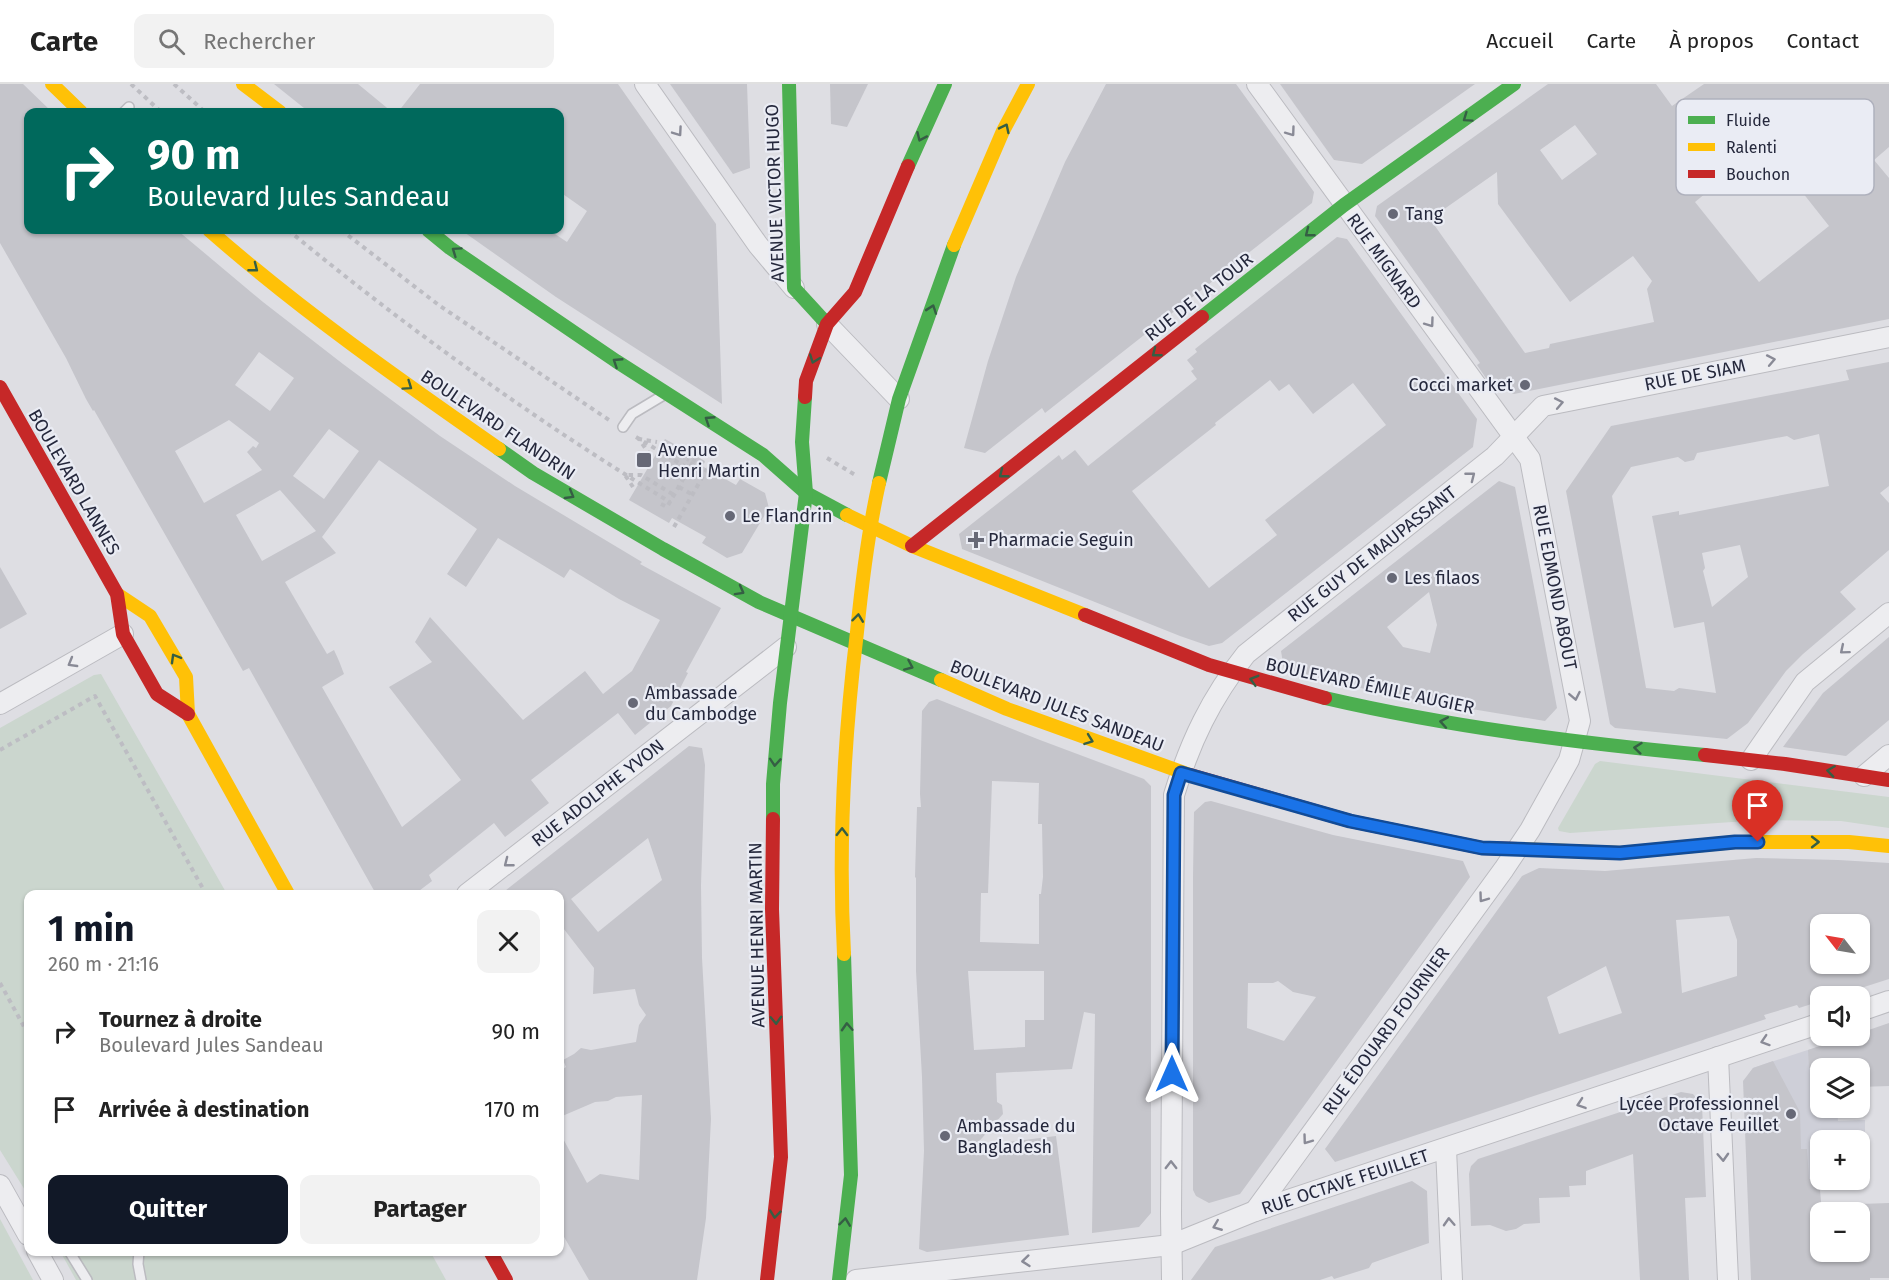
<!DOCTYPE html>
<html lang="fr">
<head>
<meta charset="utf-8">
<style>
  :root { --surface:#fff; --page:#f2f2f2; --text:#222; --muted:#767676; --line:#e0e0e0; --accent:#111827 }
  body { margin:0; font-family:"Fira Sans",sans-serif; background:var(--page); color:var(--text); height:100vh; display:flex; flex-direction:column; font-size:22px; white-space:nowrap }
  * { box-sizing:border-box; margin:0 }
  p { font-size:20px; color:var(--muted) }
  .icon { flex:none; width:33px; height:33px; fill:none; stroke:currentColor; stroke-width:2; stroke-linecap:round; stroke-linejoin:round }
  .map { position:relative; flex:1; overflow:hidden }
  .drawer { position:absolute; left:24px; top:806px; width:540px; height:366px; display:flex; flex-direction:column; background:var(--surface); border-radius:12px; box-shadow:0 2px 4px #0004 }
  .drawer>* { flex:none }
  .guide { position:absolute; left:24px; top:24px; width:540px; height:126px; border-radius:12px; box-shadow:0 2px 4px #0004; background:#00695c; color:#fff; overflow:hidden }
  .needle { width:39px; rotate:301deg }
  .controls { position:absolute; left:1810px; top:830px; display:grid; gap:12px }
  .controls a { display:grid; place-items:center; width:60px; height:60px; border-radius:12px; background:var(--surface); box-shadow:0 2px 4px #0004; font-size:30px }
  .pin { position:absolute; display:grid; place-items:center; width:51px; height:51px; color:#fff; margin:-62px -26px; border-radius:50% 50% 50% 0; rotate:-45deg; box-shadow:0 0 6px #0007 }
  .pin .icon { rotate:45deg }
  .me { position:absolute; width:66px; margin:-33px; rotate:0deg; stroke-linejoin:round; filter:drop-shadow(0 0 4px #0008) }
  .turn { display:flex; align-items:center; gap:21px; height:126px; padding:0 24px; font-size:27px }
  .turn .icon { width:78px; height:78px; stroke-width:2.5 }
  .turn b { display:block; font-size:42px; line-height:51px }
  .round { display:grid; place-items:center; flex:none; width:63px; height:63px; border-radius:12px; background:var(--page) }
  .summary { display:flex; align-items:center; justify-content:space-between; height:102px; padding:0 24px }
  h1 { font-size:36px; font-weight:700; line-height:45px; color:var(--accent) }
  .primary-button { display:flex; gap:12px; margin-top:auto; padding:12px 24px }
  .primary-button a { flex:1; height:69px; border-radius:12px; background:var(--accent); color:#fff; font-size:24px; font-weight:700; line-height:69px; text-align:center }
  .primary-button a+a { background:var(--page); color:var(--text) }
  ul { padding:0; list-style:none }
  li { display:flex; align-items:center; gap:18px; height:78px; padding:0 24px }
  li div { flex:1 }
  li b { display:block; font-size:22px }
  li em { font-style:normal }
  header { display:flex; align-items:center; gap:36px; box-sizing:border-box; height:84px; padding:0 30px; background:var(--surface); border-bottom:2px solid var(--line) }
  header strong { font-size:28px }
  nav { display:flex; gap:33px; margin-inline-start:auto; font-size:21px }
  .search { width:420px; height:54px; background:var(--page); display:flex; align-items:center; gap:15px; box-sizing:border-box; padding:0 21px; border-radius:12px; color:var(--muted); font-size:22px }
  .map>svg:first-child { display:block }
  .built { fill:#cecfd8 }
  .green { fill:#cbd6ce }
  .building { fill:#c5c5cb; fill-rule:evenodd }
  .lines { fill:none; stroke-linecap:round; stroke-linejoin:round }
  .lane-casing { stroke:#bbbbc0; stroke-width:12 }
  .street-casing { stroke:#bbbbc0; stroke-width:22 }
  .path { stroke:#bdbdc3; stroke-width:4; stroke-dasharray:4.5 4.5; stroke-linecap:butt }
  .lane { stroke:#ededf0; stroke-width:9 }
  .street { stroke:#ededf0; stroke-width:20 }
  .fast { stroke:#4caf50; stroke-width:14 }
  .slow { stroke:#ffc107; stroke-width:14 }
  .jam { stroke:#c62828; stroke-width:14 }
  .oneway { stroke:#355e44 }
  .oneway2 { stroke:#898a96 }
  .route-casing { stroke:#114b97; stroke-width:15 }
  .route { stroke:#1a73e8; stroke-width:10 }
  .poi-dot { fill:#666876; stroke:#eaecf4; stroke-width:2 }
  .labels { text-anchor:middle; stroke-width:4.5; stroke-linejoin:round; paint-order:stroke }
  .street-label { font-size:18px; fill:#25283c; stroke:#eaecf4 }
  .poi-label { font-size:18px; fill:#25283c; stroke:#eaecf4; text-anchor:start }
  .key { fill:#eaecf4; stroke:#afb1bd; stroke-width:1.5 }
  .key-label { font-size:16px; fill:#25283c }
</style>
</head>
<body>
<header>
<strong>Carte</strong>
<div class="search"><svg class="icon" aria-label="search" viewBox="0 0 24 24"><circle cx="10" cy="10" r="6"/><path d="M15 15l6 6"/></svg>Rechercher</div>
<nav><a>Accueil</a><a>Carte</a><a>À propos</a><a>Contact</a></nav>
</header>
<div class="map">
<svg width="1889" height="1196" viewBox="0 0 1889 1196">
  <rect width="100%" height="100%" fill="#dedee3"/>
  <path class="built" d="M1826 960 1835 984H1821V1023H1837L1838 1037 1865 1036V1094H1860V1056H1821V1095H1825L1747 1097 1748 991 1753 984Z"/>
  <g class="green">
    <path d="M101 590 227 810H28V1111L0 1066V644L94 591Z"/>
    <path d="M1600 677 1889 713V744L1841 737 1762 736 1570 749 1559 747 1558 744 1595 680Z"/>
    <path d="M0 1135 33 1196H0Z"/>
    <path d="M60 1167H430L446 1196H76Z"/>
  </g>
  <g class="building">
    <path d="M0 0H23L52 28H28V146H177L263 218 343 280 440 352 515 402 642 478 640 480 721 524 686 588 688 589 671 622 635 651 618 629 531 696 549 719 505 753 494 739 429 791 432 797 415 810H376L249 584 243 587 94 326 93 327 86 315 66 274 0 159ZM259 268 294 294 270 327 235 301ZM229 336 259 359 256 364 253 362 247 368 262 386 204 419 175 367ZM329 345 359 367 324 415 293 392ZM379 376 477 445 447 490 466 503 498 454 564 494 570 485 619 515 660 536 632 587 603 610 585 587 523 636 430 533 415 558 432 578 389 603 461 696 402 743 322 603 344 590 339 577 334 566 327 570 285 498 336 469 322 453ZM280 406 316 447 262 477 236 431Z"/>
    <path d="M274 0H358L392 28H309Z"/>
    <path d="M420 0H618L716 140 722 320 556 213 461 146H549L567 158 587 127 560 108V28H398Z"/>
    <path d="M670 0H747L750 84 733 90Z"/>
    <path d="M830 0H868L847 43 831 40Z"/>
    <path d="M1106 0H1236L1314 108 1312 119 1045 329 1042 324 985 369 964 364 988 277 1016 193 1065 78Z"/>
    <path d="M1280 0H1475L1362 80 1334 76Z"/>
    <path d="M1548 0H1656L1672 22 1704 0H1889V63L1874 76 1889 94V235L1514 310 1490 300 1477 281 1480 279 1375 132 1377 122ZM1575 41 1597 70 1562 96 1540 66ZM1765 61 1829 142 1759 198 1695 118ZM1497 88 1498 120 1570 218 1633 172 1652 197 1647 205 1654 238 1550 260 1549 264 1525 269 1430 135Z"/>
    <path d="M1337 153 1347 155 1477 335 1473 363 1222 559 1209 562 1180 552 962 465 959 450 1059 371 1062 376 1075 366 1088 382 1197 295 1191 287 1194 285 1187 276 1197 268 1195 265ZM1270 296 1279 307 1289 300 1313 330 1353 299 1386 341 1265 436 1277 451 1209 504 1132 407 1216 341 1215 339Z"/>
    <path d="M1889 278V402L1880 409 1889 419V466L1840 508 1856 525 1803 570 1786 587 1748 639 1727 655 1615 644 1610 640 1566 407 1611 342 1849 296 1846 286ZM1819 350 1829 402 1679 431V427L1652 432 1674 544 1704 538 1716 609 1679 604 1674 607 1646 604 1612 412 1631 383 1678 373 1685 378 1694 376 1697 369 1787 352 1794 356ZM1740 461 1748 493 1712 523 1703 487 1705 484 1702 469Z"/>
    <path d="M665 355 705 377 702 382 736 401 740 395 765 409 769 424 742 469 727 474 702 459 706 453 672 434 669 439 629 416Z"/>
    <path d="M1499 397 1515 403 1557 624 1545 637 1393 612 1284 585 1281 567ZM1429 508 1437 541 1430 569 1403 563 1387 543Z"/>
    <path d="M0 483 27 530 0 545Z"/>
    <path d="M1889 553V636L1846 672 1783 663 1823 609Z"/>
    <path d="M937 615 1040 656 1144 695 1151 702V1129L1139 1143 1092 1149 1095 930 1084 928 1072 985 996 989 997 1018 1002 1021 1003 1030 975 1062 1056 1052 1069 1151 927 1168 919 1165 924 1067 922 993 916 887V794L915 793 917 723H921L920 710 922 627 929 618ZM992 697 1039 699 1038 740H1042L1043 793 1041 810H1039V860L980 858 981 809H988ZM968 887H1044V936H1025V963L974 966Z"/>
    <path d="M689 662 702 664 705 681 701 801 702 874 711 1035 706 1134 697 1196H589L560 1146V1049L587 1099 600 1090 639 1096 642 1011 616 1013 608 1017 595 1018 560 1033V987L566 983 563 976 574 970 581 964 591 966 636 958 639 941 646 931 639 921 635 905 593 910 594 884 560 840V810H501ZM648 754 662 796 598 848 571 815Z"/>
    <path d="M1211 717 1333 751 1463 777 1470 793 1240 1110 1209 1119 1196 1112 1193 1106V793L1194 728 1205 718ZM1278 897 1293 908 1316 913 1284 957 1247 944 1248 899H1273Z"/>
    <path d="M1756 774 1838 776 1889 779V895L1836 912H1821V917L1799 924 1797 921 1764 931 1766 935 1335 1078 1325 1065 1522 792 1539 784 1605 787ZM1729 832 1737 856V892L1682 909 1676 836ZM1821 840H1860V879H1821ZM1606 882 1622 929 1559 950 1547 913Z"/>
    <path d="M1889 939V1002L1860 1003V984H1809L1808 966 1853 951H1860V949Z"/>
    <path d="M1773 977 1800 1028 1801 1065H1807L1809 1095H1819L1822 1128 1821 1167H1860V1120L1889 1119V1194H1870V1196H1751L1743 997 1753 984Z"/>
    <path d="M1681 1008 1693 1010 1702 1021 1706 1113 1685 1114 1689 1196H1640L1633 1070 1586 1087V1101L1569 1102 1570 1113 1539 1114 1540 1139 1524 1140 1516 1145 1506 1147 1490 1141 1471 1142 1469 1090 1471 1082 1478 1075Z"/>
    <path d="M1412 1097 1427 1107 1429 1159 1372 1179 1369 1184 1334 1195 1332 1192 1320 1196H1191L1215 1163Z"/>
  </g>
  <g class="lines">
    <defs>
      <g id="lane">
        <path d="M124 28 129 23"/>
        <path d="M623 343 632 330 662 312"/>
        <path d="M69 1167 87 1196"/>
        <path d="M139 1167 138 1180 141 1196"/>
      </g>
      <g id="street">
        <path d="M645 0 758 161 794 204"/>
        <path d="M827 240 899 315"/>
        <path d="M0 620 123 550"/>
        <path d="M1751 676 1805 598 1889 529"/>
        <path d="M1864 692 1889 671"/>
        <path d="M467 810 786 563"/>
        <path d="M1860 927 1889 917"/>
        <path d="M1718 973 1728 1196"/>
        <path d="M1446 1065 1452 1196"/>
        <path d="M0 1101 28 1151"/>
        <path d="M1255 1127 1504 785 1530 746 1569 676 1580 637 1530 375 1257 0"/>
        <path d="M37 1167 53 1196"/>
        <path d="M856 1196 1171 1161 1255 1127 1821 939"/>
        <path d="M1172 1196 1171 1130 1174 711C1190 658 1211 614 1246 570L1495 372 1543 322 1889 253"/>
      </g>
    </defs>
    <use href="#lane" class="lane-casing"/>
    <use href="#street" class="street-casing"/>
    <g class="path">
      <path d="M131 0 161 28"/>
      <path d="M174 0 205 28"/>
      <path d="M288 146C408 245 536 337 670 418"/>
      <path d="M341 146 440 222 609 336"/>
      <path d="M636 353 689 385"/>
      <path d="M650 371 639 355 657 358"/>
      <path d="M827 374 857 392"/>
      <path d="M693 378 695 375 709 383"/>
      <path d="M673 384 685 392"/>
      <path d="M633 403 625 391H641L674 411"/>
      <path d="M679 403 693 411"/>
      <path d="M661 420 667 423 693 378 687 375"/>
      <path d="M674 443 707 385"/>
      <path d="M0 666 95 612 206 810"/>
      <path d="M0 899 28 950"/>
    </g>
    <use href="#lane" class="lane"/>
    <use href="#street" class="street"/>
    <g class="fast">
      <path d="M789 0 794 204 827 240"/>
      <path d="M908 82 945 0"/>
      <path d="M428 146 450 164 616 277 763 371 806 409 847 431"/>
      <path d="M1202 233 1344 121 1514 0"/>
      <path d="M499 365 533 389 663 465 759 518 941 596"/>
      <path d="M879 399 899 315 954 161"/>
      <path d="M1325 614C1450 643 1578 659 1705 671"/>
      <path d="M773 735V700L780 619 806 409 802 358 805 313"/>
      <path d="M839 1196 851 1091 844 870"/>
    </g>
    <g class="slow">
      <path d="M52 0 81 28"/>
      <path d="M243 0 280 28"/>
      <path d="M209 146C300 226 400 296 499 365"/>
      <path d="M954 161 1003 47 1028 0"/>
      <path d="M847 431 912 462 1085 531"/>
      <path d="M117 510 150 532 186 593 188 630 288 810"/>
      <path d="M941 596 1007 625 1190 691"/>
      <path d="M1518 765 1621 769 1735 758H1849L1889 762"/>
      <path d="M844 870C838 762 844 655 857 548 862 498 868 448 879 399"/>
    </g>
    <g class="jam">
      <path d="M0 303 117 510 123 550 157 610 188 630"/>
      <path d="M805 313 806 297 827 240 855 208 908 82"/>
      <path d="M912 462 1202 233"/>
      <path d="M1085 531 1209 581 1325 614"/>
      <path d="M1705 671 1785 680 1889 696"/>
      <path d="M1190 691 1350 737 1482 764 1518 765"/>
      <path d="M490 1167 506 1196"/>
      <path d="M767 1196 781 1073 772 825 773 735"/>
    </g>
  </g>
  <defs><path id="oneway-chevron" d="M-2-3.5L2.5 0L-2 3.5" fill="none" stroke-width="1.6" stroke-linecap="round" stroke-linejoin="round" transform="scale(1.5)"/></defs>
  <g class="oneway">
    <use href="#oneway-chevron" transform="translate(1467 34) rotate(145)"/>
    <use href="#oneway-chevron" transform="translate(1005 44) rotate(-64)"/>
    <use href="#oneway-chevron" transform="translate(921 53) rotate(114)"/>
    <use href="#oneway-chevron" transform="translate(1309 149) rotate(142)"/>
    <use href="#oneway-chevron" transform="translate(456 167) rotate(-145)"/>
    <use href="#oneway-chevron" transform="translate(254 184) rotate(38)"/>
    <use href="#oneway-chevron" transform="translate(932 225) rotate(-71)"/>
    <use href="#oneway-chevron" transform="translate(1156 269) rotate(142)"/>
    <use href="#oneway-chevron" transform="translate(814 275) rotate(110)"/>
    <use href="#oneway-chevron" transform="translate(617 278) rotate(-147)"/>
    <use href="#oneway-chevron" transform="translate(408 302) rotate(35)"/>
    <use href="#oneway-chevron" transform="translate(709 336) rotate(-147)"/>
    <use href="#oneway-chevron" transform="translate(1003 390) rotate(142)"/>
    <use href="#oneway-chevron" transform="translate(570 411) rotate(30)"/>
    <use href="#oneway-chevron" transform="translate(740 507) rotate(29)"/>
    <use href="#oneway-chevron" transform="translate(858 534) rotate(-83)"/>
    <use href="#oneway-chevron" transform="translate(175 574) rotate(-120)"/>
    <use href="#oneway-chevron" transform="translate(909 582) rotate(24)"/>
    <use href="#oneway-chevron" transform="translate(1254 596) rotate(-164)"/>
    <use href="#oneway-chevron" transform="translate(1444 638) rotate(-170)"/>
    <use href="#oneway-chevron" transform="translate(1089 656) rotate(20)"/>
    <use href="#oneway-chevron" transform="translate(1638 664) rotate(-174)"/>
    <use href="#oneway-chevron" transform="translate(775 678) rotate(94)"/>
    <use href="#oneway-chevron" transform="translate(1831 687) rotate(-172)"/>
    <use href="#oneway-chevron" transform="translate(842 748) rotate(-89)"/>
    <use href="#oneway-chevron" transform="translate(1815 758)"/>
    <use href="#oneway-chevron" transform="translate(776 936) rotate(88)"/>
    <use href="#oneway-chevron" transform="translate(847 943) rotate(-93)"/>
    <use href="#oneway-chevron" transform="translate(775 1130) rotate(96)"/>
    <use href="#oneway-chevron" transform="translate(845 1138) rotate(-83)"/>
  </g>
  <g class="oneway2">
    <use href="#oneway-chevron" transform="translate(678 48) rotate(55)"/>
    <use href="#oneway-chevron" transform="translate(1291 48) rotate(54)"/>
    <use href="#oneway-chevron" transform="translate(1430 239) rotate(54)"/>
    <use href="#oneway-chevron" transform="translate(1771 276) rotate(-11)"/>
    <use href="#oneway-chevron" transform="translate(1559 319) rotate(-11)"/>
    <use href="#oneway-chevron" transform="translate(1471 392) rotate(-38)"/>
    <use href="#oneway-chevron" transform="translate(1844 566) rotate(140)"/>
    <use href="#oneway-chevron" transform="translate(72 579) rotate(150)"/>
    <use href="#oneway-chevron" transform="translate(1575 612) rotate(79)"/>
    <use href="#oneway-chevron" transform="translate(508 779) rotate(142)"/>
    <use href="#oneway-chevron" transform="translate(1483 814) rotate(126)"/>
    <use href="#oneway-chevron" transform="translate(1765 957) rotate(162)"/>
    <use href="#oneway-chevron" transform="translate(1581 1020) rotate(161)"/>
    <use href="#oneway-chevron" transform="translate(1307 1056) rotate(126)"/>
    <use href="#oneway-chevron" transform="translate(1723 1073) rotate(87)"/>
    <use href="#oneway-chevron" transform="translate(1171 1081) rotate(-90)"/>
    <use href="#oneway-chevron" transform="translate(1449 1138) rotate(-93)"/>
    <use href="#oneway-chevron" transform="translate(1217 1142) rotate(158)"/>
    <use href="#oneway-chevron" transform="translate(1026 1177) rotate(174)"/>
  </g>
  <g class="lines">
    <defs>
      <path id="route" d="M1172 990 1174 711 1181 689 1350 737 1482 764 1620 769 1735 758H1758"/>
    </defs>
    <use href="#route" class="route-casing"/>
    <use href="#route" class="route"/>
  </g>
  <g class="poi-dot">
    <circle cx="1393" cy="130" r="6"/>
    <circle cx="1525" cy="301" r="6"/>
    <rect x="636" y="368" width="16" height="16" rx="3"/>
    <circle cx="730" cy="432" r="6"/>
    <path d="M973 447h6v6h6v6h-6v6h-6v-6h-6v-6h6z"/>
    <circle cx="1392" cy="494" r="6"/>
    <circle cx="633" cy="619" r="6"/>
    <circle cx="1791" cy="1030" r="6"/>
    <circle cx="945" cy="1052" r="6"/>
  </g>
  <g class="labels">
    <g class="street-label">
      <text transform="translate(775 109) rotate(-92)" y="6">AVENUE VICTOR HUGO</text>
      <text transform="translate(1384 177) rotate(54)" y="6">RUE MIGNARD</text>
      <text transform="translate(1199 213) rotate(-38)" y="6">RUE DE LA TOUR</text>
      <text transform="translate(1695 291) rotate(-11)" y="6">RUE DE SIAM</text>
      <text transform="translate(498 341) rotate(34)" y="6">BOULEVARD FLANDRIN</text>
      <text transform="translate(74 398) rotate(60)" y="6">BOULEVARD LANNES</text>
      <text transform="translate(1372 470) rotate(-38)" y="6">RUE GUY DE MAUPASSANT</text>
      <text transform="translate(1555 503) rotate(79)" y="6">RUE EDMOND ABOUT</text>
      <text transform="translate(1370 602) rotate(12)" y="6">BOULEVARD ÉMILE AUGIER</text>
      <text transform="translate(1057 622) rotate(21)" y="6">BOULEVARD JULES SANDEAU</text>
      <text transform="translate(598 709) rotate(-38)" y="6">RUE ADOLPHE YVON</text>
      <text transform="translate(757 851) rotate(-91)" y="6">AVENUE HENRI MARTIN</text>
      <text transform="translate(1386 947) rotate(-54)" y="6">RUE ÉDOUARD FOURNIER</text>
      <text transform="translate(1345 1098) rotate(-18)" y="6">RUE OCTAVE FEUILLET</text>
    </g>
    <g class="poi-label">
      <text x="1405" y="136">Tang</text>
      <text x="1513" y="307" text-anchor="end">Cocci market</text>
      <text x="658" y="372">Avenue<tspan x="658" dy="21">Henri Martin</tspan></text>
      <text x="742" y="438">Le Flandrin</text>
      <text x="988" y="462">Pharmacie Seguin</text>
      <text x="1404" y="500">Les filaos</text>
      <text x="645" y="615">Ambassade<tspan x="645" dy="21">du Cambodge</tspan></text>
      <text x="1779" y="1026" text-anchor="end">Lycée Professionnel<tspan x="1779" dy="21">Octave Feuillet</tspan></text>
      <text x="957" y="1048">Ambassade du<tspan x="957" dy="21">Bangladesh</tspan></text>
    </g>
  </g>
  <rect x="1676" y="15" width="198" height="96" rx="9" class="key"/>
  <rect x="1688" y="32" width="27" height="8" fill="#4caf50"/>
  <rect x="1688" y="59" width="27" height="8" fill="#ffc107"/>
  <rect x="1688" y="86" width="27" height="8" fill="#c62828"/>
  <g class="key-label">
    <text x="1726" y="42">Fluide</text>
    <text x="1726" y="69">Ralenti</text>
    <text x="1726" y="96">Bouchon</text>
  </g>
</svg>
<div class="controls">
<a><svg class="needle" viewBox="-14 -14 28 28"><path d="M0-13l5 13h-10z" fill="#e53935"/><path d="M0 13l5-13h-10z" fill="#767676"/></svg></a>
<a><svg class="icon" aria-label="sound" viewBox="0 0 24 24"><path d="M4 9h4l5-4v14l-5-4H4zM17 9q2 3 0 6"/></svg></a>
<a><svg class="icon" aria-label="layers" viewBox="0 0 24 24"><path d="M12 4l9 5-9 5-9-5zM3 14l9 5 9-5"/></svg></a>
<a>+</a>
<a>−</a>
</div>
<div class="pin" style="left:1758px;top:758px;background:#d93025"><svg class="icon" aria-label="arrive" viewBox="0 0 24 24"><path d="M6 21V4h12l-3 4 3 4H6"/></svg></div>
<svg class="me" style="left:1172px;top:990px" viewBox="-20 -20 40 40"><path d="M0-17L14 15 0 8-14 15z" fill="#1a73e8" stroke="#fff" stroke-width="4"/></svg>
<div class="guide">
<div class="turn"><svg class="icon" aria-label="right" viewBox="0 0 24 24"><path d="M7 20v-9h11M14 6l5 5-5 5"/></svg><div><b>90 m</b>Boulevard Jules Sandeau</div></div>
</div>
<section class="drawer">
<div class="summary"><div><h1>1 min</h1><p>260 m · 21:16</p></div><a class="round"><svg class="icon" aria-label="close" viewBox="0 0 24 24"><path d="M6 6l12 12M18 6L6 18"/></svg></a></div>
<ul>
<li><svg class="icon" aria-label="right" viewBox="0 0 24 24"><path d="M7 20v-9h11M14 6l5 5-5 5"/></svg><div><b>Tournez à droite</b><p>Boulevard Jules Sandeau</p></div><em>90 m</em></li>
<li><svg class="icon" aria-label="arrive" viewBox="0 0 24 24"><path d="M6 21V4h12l-3 4 3 4H6"/></svg><div><b>Arrivée à destination</b></div><em>170 m</em></li>
</ul>
<div class="primary-button"><a>Quitter</a><a>Partager</a></div>
</section>
</div>
</body>
</html>
